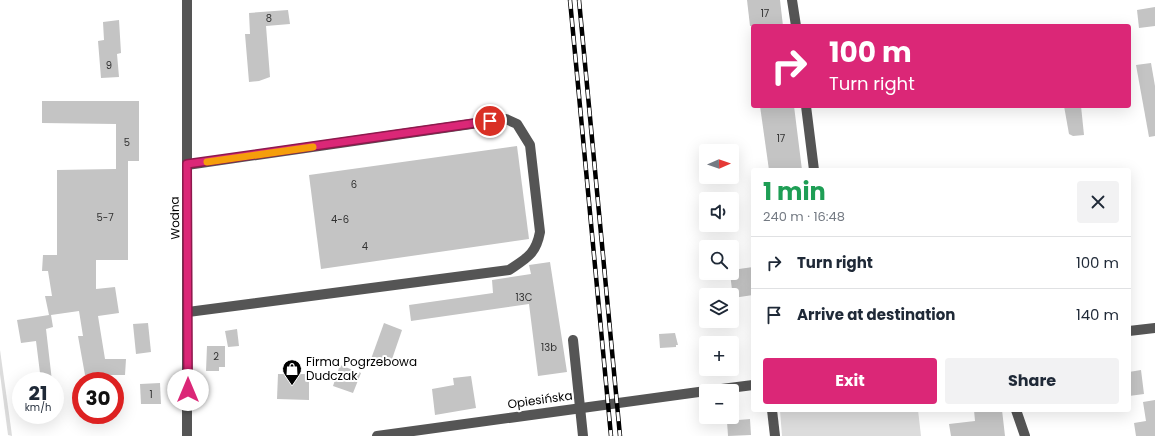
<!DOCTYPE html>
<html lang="en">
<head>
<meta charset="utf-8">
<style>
  :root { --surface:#fff; --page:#f2f2f3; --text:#1f2937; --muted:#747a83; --line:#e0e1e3; --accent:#db2777 }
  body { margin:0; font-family:Poppins,sans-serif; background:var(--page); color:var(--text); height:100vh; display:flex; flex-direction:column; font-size:15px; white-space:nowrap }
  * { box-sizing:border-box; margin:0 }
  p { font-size:13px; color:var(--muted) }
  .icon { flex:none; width:22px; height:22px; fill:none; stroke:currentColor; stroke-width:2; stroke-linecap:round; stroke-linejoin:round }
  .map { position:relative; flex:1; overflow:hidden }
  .sheet { position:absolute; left:751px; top:168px; width:380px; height:244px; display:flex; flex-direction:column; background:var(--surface); border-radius:4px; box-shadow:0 4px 16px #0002 }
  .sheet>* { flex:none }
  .top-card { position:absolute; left:751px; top:24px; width:380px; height:84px; border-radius:4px; box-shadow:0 4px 16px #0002; background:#db2777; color:#fff; overflow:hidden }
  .needle { width:26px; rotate:88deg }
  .controls { position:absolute; left:699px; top:144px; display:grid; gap:8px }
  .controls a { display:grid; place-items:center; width:40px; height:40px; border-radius:4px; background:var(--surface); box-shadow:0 4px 16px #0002; font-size:20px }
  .speed { position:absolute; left:12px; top:372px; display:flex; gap:8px; font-size:20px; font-weight:700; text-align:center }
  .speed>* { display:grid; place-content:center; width:52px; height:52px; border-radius:50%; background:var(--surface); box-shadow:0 4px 16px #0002; line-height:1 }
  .speed small { font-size:10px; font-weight:400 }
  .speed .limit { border:6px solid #d22; background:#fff; color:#111 }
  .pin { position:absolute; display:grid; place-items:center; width:34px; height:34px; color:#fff; margin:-17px; border:2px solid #fff; border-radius:50%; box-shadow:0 1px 4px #0007 }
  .me { position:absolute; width:44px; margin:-22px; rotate:0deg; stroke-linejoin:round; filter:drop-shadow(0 0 3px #0008) }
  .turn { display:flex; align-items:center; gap:14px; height:84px; padding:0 12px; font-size:18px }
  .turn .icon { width:52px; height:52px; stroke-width:2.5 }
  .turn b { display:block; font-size:28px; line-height:34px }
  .round { display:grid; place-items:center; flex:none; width:42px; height:42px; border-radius:4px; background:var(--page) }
  .head { display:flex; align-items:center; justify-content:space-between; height:68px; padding:0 12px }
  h1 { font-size:24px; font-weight:700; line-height:30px; color:#1e9e55 }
  .primary-button { display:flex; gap:8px; margin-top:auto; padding:8px 12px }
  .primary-button a { flex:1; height:46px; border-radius:4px; background:var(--accent); color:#fff; font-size:16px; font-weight:700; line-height:46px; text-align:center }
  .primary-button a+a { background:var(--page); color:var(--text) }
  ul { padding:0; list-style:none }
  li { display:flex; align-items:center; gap:12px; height:52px; padding:0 12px; border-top:1px solid var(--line) }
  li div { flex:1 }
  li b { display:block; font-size:15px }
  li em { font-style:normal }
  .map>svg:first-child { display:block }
  .green { fill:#dcdcdc }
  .building { fill:#c4c4c4 }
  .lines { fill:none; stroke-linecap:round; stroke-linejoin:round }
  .minor { stroke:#555; stroke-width:10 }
  .rail-casing { stroke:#000; stroke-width:4.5 }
  .rail { stroke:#fff; stroke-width:3; stroke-dasharray:9; stroke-linecap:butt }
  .route-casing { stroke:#8e194d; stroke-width:10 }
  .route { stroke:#db2777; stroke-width:7 }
  .slow { stroke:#f59e0b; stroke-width:7 }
  .labels { text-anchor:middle; stroke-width:4; stroke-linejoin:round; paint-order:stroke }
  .number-label { font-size:10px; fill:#313131 }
  .street-label { font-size:12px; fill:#000; stroke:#fff }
  .poi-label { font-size:12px; fill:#000; stroke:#fff; text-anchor:start }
</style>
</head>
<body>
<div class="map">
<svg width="1155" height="436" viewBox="0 0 1155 436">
  <rect width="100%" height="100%" fill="#fff"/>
  <g class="green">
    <path d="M0 350 11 428 12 436 8 435 0 374Z"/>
    <path d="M780 410H918L921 436H782Z"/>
  </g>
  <g class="building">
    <path d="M747 0H780L783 26H750Z"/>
    <path d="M1155 7V26L1139 28 1137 10Z"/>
    <path d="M288 10 290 24 266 26 270 77 259 81 249 82 245 34H250L249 13Z"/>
    <path d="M119 20 121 53 117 54 119 77 101 78 98 41 104 40 103 22Z"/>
    <path d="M1151 63 1155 86V136L1149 137 1136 65Z"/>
    <path d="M42 101H139V161H128V260H96V289L115 287 119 313 98 316 105 359H126L125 375H85L78 336H83L79 311 51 315 53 327 46 329 52 381H41L36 341 21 343 17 320 49 315 45 296H52L48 271H42L43 255H57V170L116 169V124L42 123Z"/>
    <path d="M760 106H794L802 170H769Z"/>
    <path d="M1064 106H1081L1084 135 1073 136 1069 134Z"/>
    <path d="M517 146 529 239 321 269 309 175Z"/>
    <path d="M550 262 567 372 538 376 529 304 411 321 409 305 493 293 492 280 531 274 529 265Z"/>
    <path d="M753 267V295L733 298 730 273H732V270Z"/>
    <path d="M148 323 151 352 136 354 133 324Z"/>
    <path d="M384 323 402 330 390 365 371 359Z"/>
    <path d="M237 329 239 346 228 347 225 331Z"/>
    <path d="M675 333 678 345H676V347L660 348 659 334Z"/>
    <path d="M207 346H225V367H219V371H206Z"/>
    <path d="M340 365 361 373 353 393 333 386Z"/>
    <path d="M1141 370 1144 394 1129 396V372Z"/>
    <path d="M278 374H309V400L277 399Z"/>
    <path d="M471 376 476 408 435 415 432 389 454 385 453 378Z"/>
    <path d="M160 383 161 404H141L140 384Z"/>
    <path d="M1155 400V436H1136L1134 423 1146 421 1143 402Z"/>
    <path d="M974 410H1002L1005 436H951L949 424 975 421Z"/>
    <path d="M750 419 751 435 728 436 727 421Z"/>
  </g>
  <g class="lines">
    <g class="minor">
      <path d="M187 0V436"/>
      <path d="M792 0 796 26"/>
      <path d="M806 106 814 170"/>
      <path d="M187 165 506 119 517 124 530 145 540 232C536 254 527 258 509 270L188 312"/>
      <path d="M1129 331 1155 328"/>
      <path d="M573 340 583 436"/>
      <path d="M706 391 753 385"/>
      <path d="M772 410 775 436"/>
      <path d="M1016 410 1025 436"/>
      <path d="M377 436 706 391"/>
    </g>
    <defs>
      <g id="rail">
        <path d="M570 0 611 436"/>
        <path d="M579 0 620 436"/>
      </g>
    </defs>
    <use href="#rail" class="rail-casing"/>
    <use href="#rail" class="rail"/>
  </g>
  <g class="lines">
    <defs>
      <path id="route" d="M188 390 187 164 490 121"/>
    </defs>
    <use href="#route" class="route-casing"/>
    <use href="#route" class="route"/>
    <path class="slow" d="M207 162 313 147"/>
  </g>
  <defs>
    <symbol id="shop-pin" viewBox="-11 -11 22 30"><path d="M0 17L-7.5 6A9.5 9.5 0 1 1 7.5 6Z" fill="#000" stroke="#fff"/><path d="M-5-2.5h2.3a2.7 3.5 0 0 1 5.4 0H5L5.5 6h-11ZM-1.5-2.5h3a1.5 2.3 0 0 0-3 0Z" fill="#fff"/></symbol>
  </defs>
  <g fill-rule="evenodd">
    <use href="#shop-pin" x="281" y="358" width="22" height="30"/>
  </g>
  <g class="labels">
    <g class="number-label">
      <text x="765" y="17">17</text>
      <text x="269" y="22">8</text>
      <text x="109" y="69">9</text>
      <text x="781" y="142">17</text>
      <text x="127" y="146">5</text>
      <text x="354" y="188">6</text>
      <text x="105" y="221">5-7</text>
      <text x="340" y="223">4-6</text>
      <text x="365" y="250">4</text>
      <text x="524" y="301">13C</text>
      <text x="549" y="351">13b</text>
      <text x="216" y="360">2</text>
      <text x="151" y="398">1</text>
    </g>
    <g class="street-label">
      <text transform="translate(175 218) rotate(-91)" y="4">Wodna</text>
      <text transform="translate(540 400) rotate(-8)" y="4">Opiesińska</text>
    </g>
    <g class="poi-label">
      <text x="306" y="366">Firma Pogrzebowa<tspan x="306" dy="14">Dudczak</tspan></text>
    </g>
  </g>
</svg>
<div class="controls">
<a><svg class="needle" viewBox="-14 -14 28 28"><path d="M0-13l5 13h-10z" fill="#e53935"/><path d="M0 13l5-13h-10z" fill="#747a83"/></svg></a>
<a><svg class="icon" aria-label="sound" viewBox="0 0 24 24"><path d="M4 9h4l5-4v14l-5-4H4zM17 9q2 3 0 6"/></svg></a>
<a><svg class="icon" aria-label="search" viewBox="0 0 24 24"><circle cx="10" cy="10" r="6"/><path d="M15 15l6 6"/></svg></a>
<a><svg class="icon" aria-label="layers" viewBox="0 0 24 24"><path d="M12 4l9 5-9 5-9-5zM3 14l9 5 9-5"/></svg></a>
<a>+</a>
<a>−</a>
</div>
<div class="speed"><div>21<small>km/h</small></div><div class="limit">30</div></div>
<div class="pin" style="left:490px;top:121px;background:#d93025"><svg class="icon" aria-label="arrive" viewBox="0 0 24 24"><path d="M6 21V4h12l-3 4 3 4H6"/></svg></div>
<svg class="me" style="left:188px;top:390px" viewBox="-20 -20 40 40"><circle r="19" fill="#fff"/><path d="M0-13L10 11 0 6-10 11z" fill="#db2777"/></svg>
<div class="top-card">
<div class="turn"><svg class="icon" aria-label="right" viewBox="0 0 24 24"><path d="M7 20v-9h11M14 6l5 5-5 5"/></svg><div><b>100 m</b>Turn right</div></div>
</div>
<section class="sheet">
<div class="head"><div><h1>1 min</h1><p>240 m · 16:48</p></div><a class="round"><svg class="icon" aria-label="close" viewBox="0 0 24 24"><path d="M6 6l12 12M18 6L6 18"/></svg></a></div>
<ul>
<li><svg class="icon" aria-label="right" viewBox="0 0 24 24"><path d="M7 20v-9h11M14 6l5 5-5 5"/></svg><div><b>Turn right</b></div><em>100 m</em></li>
<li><svg class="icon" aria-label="arrive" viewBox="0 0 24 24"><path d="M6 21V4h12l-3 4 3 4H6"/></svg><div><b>Arrive at destination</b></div><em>140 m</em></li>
</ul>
<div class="primary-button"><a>Exit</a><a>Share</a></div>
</section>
</div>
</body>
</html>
